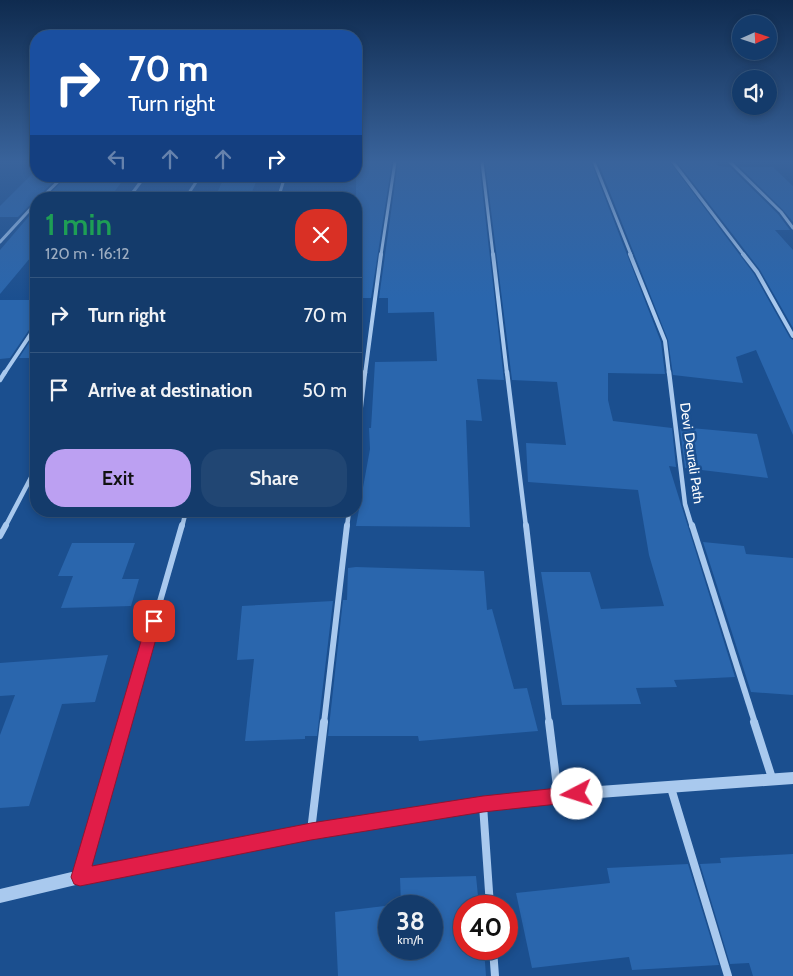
<!DOCTYPE html>
<html lang="en">
<head>
<meta charset="utf-8">
<style>
  :root { --surface:#143b6b; --page:#214673; --text:#f1f3f6; --muted:#9dadc1; --line:#33557e; --accent:#bca0f2 }
  body { margin:0; font-family:Cabin,sans-serif; background:var(--page); color:var(--text); height:100vh; display:flex; flex-direction:column; font-size:19px; white-space:nowrap }
  * { box-sizing:border-box; margin:0 }
  p { font-size:16px; color:var(--muted) }
  .icon { flex:none; width:28px; height:28px; fill:none; stroke:currentColor; stroke-width:2; stroke-linecap:round; stroke-linejoin:round }
  .map { position:relative; flex:1; overflow:hidden }
  .side { position:absolute; left:30px; top:192px; width:332px; height:325px; display:flex; flex-direction:column; background:var(--surface); border-radius:20px; box-shadow:0 2px 8px #0003,0 0 0 1px var(--line) }
  .side>* { flex:none }
  .guide { position:absolute; left:30px; top:30px; width:332px; height:152px; border-radius:20px; box-shadow:0 2px 8px #0003,0 0 0 1px var(--line); background:#1a4fa0; color:#fff; overflow:hidden }
  .needle { width:32px; rotate:87deg }
  .buttons { position:absolute; left:732px; top:15px; display:grid; gap:10px }
  .buttons a { display:grid; place-items:center; width:45px; height:45px; border-radius:50%; background:var(--surface); box-shadow:0 2px 8px #0003,0 0 0 1px var(--line); font-size:25px }
  .speed { position:absolute; left:378px; top:895px; display:flex; gap:10px; font-size:25px; font-weight:700; text-align:center }
  .speed>* { display:grid; place-content:center; width:65px; height:65px; border-radius:50%; background:var(--surface); box-shadow:0 2px 8px #0003,0 0 0 1px var(--line); line-height:1 }
  .speed small { font-size:12px; font-weight:400 }
  .speed .limit { border:8px solid #d22; background:#fff; color:#111 }
  .pin { position:absolute; display:grid; place-items:center; width:42px; height:42px; color:#fff; margin:-21px; border-radius:10px; box-shadow:0 2px 8px #0006 }
  .me { position:absolute; width:55px; margin:-28px; rotate:265deg; stroke-linejoin:round; filter:drop-shadow(0 0 4px #0008) }
  .turn { display:flex; align-items:center; gap:18px; height:105px; padding:0 15px; font-size:22px }
  .turn .icon { width:65px; height:65px; stroke-width:2.5 }
  .turn b { display:block; font-size:35px; line-height:42px }
  .lanes { display:flex; align-items:center; height:48px; padding:0 15px; background:#0003; justify-content:center; gap:25px; direction:ltr }
  .lanes .off { opacity:.35 }
  .round { display:grid; place-items:center; flex:none; width:52px; height:52px; border-radius:20px; background:var(--page) }
  .headline { display:flex; align-items:center; justify-content:space-between; height:85px; padding:0 15px }
  h1 { font-size:30px; font-weight:600; line-height:38px; color:#1e9e55 }
  .cta { display:flex; gap:10px; margin-top:auto; padding:10px 15px }
  .cta a { flex:1; height:58px; border-radius:20px; background:var(--accent); color:#111; font-size:20px; font-weight:600; line-height:58px; text-align:center }
  .cta a+a { background:var(--page); color:var(--text) }
  ul { padding:0; list-style:none }
  li { display:flex; align-items:center; gap:15px; height:75px; padding:0 15px; border-top:1px solid var(--line) }
  li div { flex:1 }
  li b { display:block; font-size:19px }
  li em { font-style:normal }
  .map>svg:first-child { display:block }
  .building { fill:#2a66ad; fill-rule:evenodd }
  .lines { fill:none; stroke-linecap:round; stroke-linejoin:round }
  .minor-far4 { stroke:#a9c9ee; stroke-width:3 }
  .minor-far3 { stroke:#a9c9ee; stroke-width:4 }
  .minor-far2 { stroke:#a9c9ee; stroke-width:4.5 }
  .minor-far1 { stroke:#a9c9ee; stroke-width:6 }
  .minor { stroke:#a9c9ee; stroke-width:8 }
  .tertiary { fill:#a9c9ee; fill-rule:evenodd }
  .route { fill:#e11d48; stroke:#92132f }
  .labels { text-anchor:middle; stroke-width:5; stroke-linejoin:round; paint-order:stroke }
  .street-label { font-size:14px; fill:#fff; stroke:#1b4f8f }
</style>
</head>
<body>
<div class="map">
<svg width="793" height="976" viewBox="0 0 793 976">
  <rect width="100%" height="100%" fill="#1b4f8f"/>
  <g class="building">
    <path d="M356 162H392L371 298H356Z"/>
    <path d="M398 162H479L504 380 477 379 482 421 466 420 470 527 356 526 370 449 369 428H371L375 362 437 361 434 312 388 313V298H379Z"/>
    <path d="M485 162H591L661 342 665 374 608 373V400L613 421 672 428 676 467 669 466 735 677 674 680 677 687 636 688 641 704 562 705 541 572H590L601 609 664 606 649 555 638 490 528 482 526 443 566 445 557 382 512 380Z"/>
    <path d="M598 162H670L754 274 790 338 793 340V435L756 350 736 357 743 383 673 375 668 340Z"/>
    <path d="M677 162H714L718 166 730 167 778 214 790 230H775L793 250V328L760 270Z"/>
    <path d="M740 167H773L793 186V222L783 210Z"/>
    <path d="M36 170V176H59L18 217H0V206Z"/>
    <path d="M67 176H126L109 199H45Z"/>
    <path d="M225 176 258 177 249 199H214Z"/>
    <path d="M36 208V251L0 294V250Z"/>
    <path d="M0 300H36V322L33 324 10 358 0 359Z"/>
    <path d="M36 332V358H19Z"/>
    <path d="M691 428 757 434 768 478 685 468 680 429 691 430Z"/>
    <path d="M703 542 744 546 746 554 793 558V695L751 692Z"/>
    <path d="M72 543H135L122 579H139L131 606 61 608 73 576H58Z"/>
    <path d="M356 567 484 571 487 610 492 609 514 689 527 688 538 731 419 741 418 736H328L343 600H347L348 568Z"/>
    <path d="M333 601 317 736H305V739L245 741 254 659 237 660 242 606Z"/>
    <path d="M108 655 95 702 62 704 29 806 0 808V735L15 695 0 696V663Z"/>
    <path d="M793 854V976H753L749 963 730 964 700 864 721 863 720 858Z"/>
    <path d="M688 864 719 965 632 970 629 957 532 968 516 893 610 883 607 868Z"/>
    <path d="M476 876 479 906H464V949H484L486 976H338L335 912 401 904 400 878ZM389 906H431V949H389Z"/>
  </g>
  <g class="lines">
    <g class="minor-far4">
      <path d="M482 162 493 255"/>
      <path d="M594 162 631 255"/>
      <path d="M673 162 744 255"/>
      <path d="M730 162 781 212 793 228"/>
      <path d="M40 199 64 176"/>
      <path d="M128 199 145 176"/>
      <path d="M185 199 200 176"/>
      <path d="M278 199 285 176"/>
      <path d="M0 242 36 203"/>
      <path d="M381 255 395 162"/>
    </g>
    <g class="minor-far3">
      <path d="M493 254 507 374"/>
      <path d="M630 254 665 341 669 374"/>
      <path d="M743 254 757 272 793 336"/>
      <path d="M4 374 36 326"/>
      <path d="M365 374 381 254"/>
    </g>
    <g class="minor-far2">
      <path d="M507 372 526 527"/>
      <path d="M669 372 685 504 692 527"/>
      <path d="M0 380 5 372"/>
      <path d="M356 448 365 372"/>
      <path d="M5 527 36 468"/>
      <path d="M182 527 186 511"/>
      <path d="M347 527 349 511"/>
    </g>
    <g class="minor-far1">
      <path d="M526 525 549 723"/>
      <path d="M692 525 755 723"/>
      <path d="M0 536 6 525"/>
      <path d="M125 723 182 525"/>
      <path d="M324 723 347 525"/>
    </g>
    <g class="minor">
      <path d="M549 722 558 795"/>
      <path d="M754 722 772 778"/>
      <path d="M671 788 728 976"/>
      <path d="M483 805 490 906"/>
      <path d="M311 831 324 722"/>
      <path d="M81 874 125 722"/>
      <path d="M493 949 495 976"/>
    </g>
    <path class="tertiary" d="M793 772V784L558 801 483 810 311 837 80 884 0 903V889L80 870 311 825 483 798 558 789Z"/>
  </g>
  <linearGradient id="sky" x2="0" y2="1"><stop stop-color="#0f2b4f"/><stop offset="0.54" stop-color="#39639b"/><stop offset="1" stop-color="#39639b" stop-opacity="0"/></linearGradient>
  <rect width="793" height="299" fill="url(#sky)"/>
  <path class="route" d="M154 616 161 621 92 866 311 823 483 796 577 786 583 788 586 794 583 799 577 802 483 812 311 840 80 886 74 884 71 877 147 621Z"/>
  <g class="labels">
    <g class="street-label">
      <text transform="translate(692 453) rotate(82)" y="5">Devi Deurali Path</text>
    </g>
  </g>
</svg>
<div class="buttons">
<a><svg class="needle" viewBox="-14 -14 28 28"><path d="M0-13l5 13h-10z" fill="#e53935"/><path d="M0 13l5-13h-10z" fill="#9dadc1"/></svg></a>
<a><svg class="icon" aria-label="sound" viewBox="0 0 24 24"><path d="M4 9h4l5-4v14l-5-4H4zM17 9q2 3 0 6"/></svg></a>
</div>
<div class="speed"><div>38<small>km/h</small></div><div class="limit">40</div></div>
<div class="pin" style="left:154px;top:621px;background:#d93025"><svg class="icon" aria-label="arrive" viewBox="0 0 24 24"><path d="M6 21V4h12l-3 4 3 4H6"/></svg></div>
<svg class="me" style="left:577px;top:794px" viewBox="-20 -20 40 40"><circle r="19" fill="#fff"/><path d="M0-13L10 11 0 6-10 11z" fill="#e11d48"/></svg>
<div class="guide">
<div class="turn"><svg class="icon" aria-label="right" viewBox="0 0 24 24"><path d="M7 20v-9h11M14 6l5 5-5 5"/></svg><div><b>70 m</b>Turn right</div></div>
<div class="lanes"><svg class="icon off" aria-label="left" viewBox="0 0 24 24"><path d="M17 20v-9H6M10 6l-5 5 5 5"/></svg><svg class="icon off" aria-label="ahead" viewBox="0 0 24 24"><path d="M12 20V5M6 11l6-6 6 6"/></svg><svg class="icon off" aria-label="ahead" viewBox="0 0 24 24"><path d="M12 20V5M6 11l6-6 6 6"/></svg><svg class="icon" aria-label="right" viewBox="0 0 24 24"><path d="M7 20v-9h11M14 6l5 5-5 5"/></svg></div>
</div>
<section class="side">
<div class="headline"><div><h1>1 min</h1><p>120 m · 16:12</p></div><a class="round" style="background:#d93025;color:#fff"><svg class="icon" aria-label="close" viewBox="0 0 24 24"><path d="M6 6l12 12M18 6L6 18"/></svg></a></div>
<ul>
<li><svg class="icon" aria-label="right" viewBox="0 0 24 24"><path d="M7 20v-9h11M14 6l5 5-5 5"/></svg><div><b>Turn right</b></div><em>70 m</em></li>
<li><svg class="icon" aria-label="arrive" viewBox="0 0 24 24"><path d="M6 21V4h12l-3 4 3 4H6"/></svg><div><b>Arrive at destination</b></div><em>50 m</em></li>
</ul>
<div class="cta"><a>Exit</a><a>Share</a></div>
</section>
</div>
</body>
</html>
